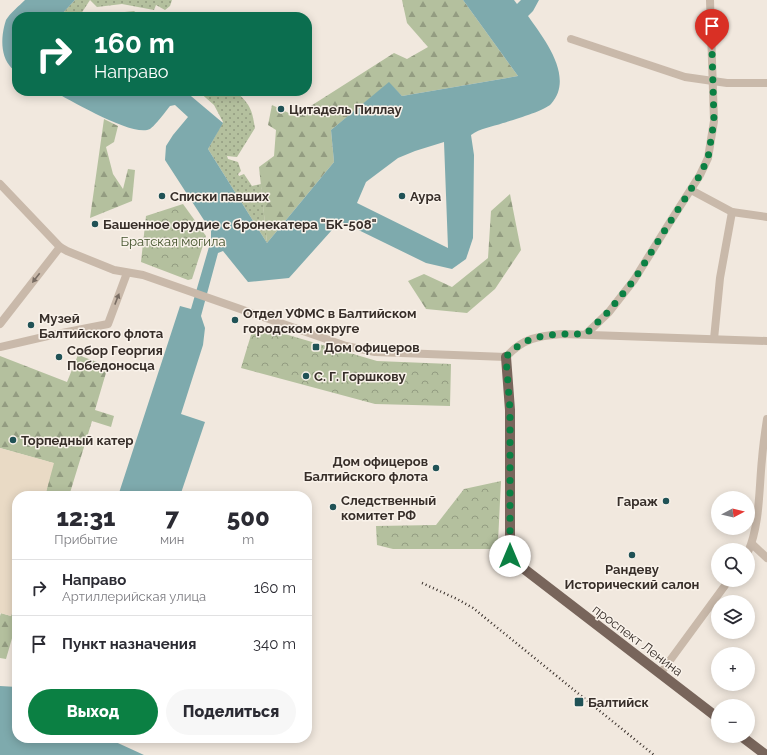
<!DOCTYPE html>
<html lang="ru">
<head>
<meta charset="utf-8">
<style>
  :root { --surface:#fff; --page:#f7f7f7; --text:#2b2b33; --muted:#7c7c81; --line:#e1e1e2; --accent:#0b8043 }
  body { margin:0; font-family:Raleway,sans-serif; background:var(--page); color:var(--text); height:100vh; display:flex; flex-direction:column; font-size:15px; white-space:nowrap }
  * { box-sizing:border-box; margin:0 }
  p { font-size:13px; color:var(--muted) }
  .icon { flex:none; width:22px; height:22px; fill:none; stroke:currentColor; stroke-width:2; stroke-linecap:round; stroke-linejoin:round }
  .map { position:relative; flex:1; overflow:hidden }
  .sheet { position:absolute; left:12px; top:491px; width:300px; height:252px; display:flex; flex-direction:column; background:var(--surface); border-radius:16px; box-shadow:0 2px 10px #0003 }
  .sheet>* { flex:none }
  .hud { position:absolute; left:12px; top:12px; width:300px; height:84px; border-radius:16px; box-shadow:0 2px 10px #0003; background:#0b6e4f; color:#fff; overflow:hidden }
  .needle { width:26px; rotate:83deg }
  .buttons { position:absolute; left:711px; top:491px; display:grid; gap:8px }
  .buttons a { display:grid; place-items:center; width:44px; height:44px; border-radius:50%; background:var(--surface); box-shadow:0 2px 10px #0003; font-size:20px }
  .pin { position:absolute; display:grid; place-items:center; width:34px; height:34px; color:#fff; margin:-41px -17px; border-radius:50% 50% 50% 0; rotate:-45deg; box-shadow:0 0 4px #0007 }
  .pin .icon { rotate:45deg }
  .me { position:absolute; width:44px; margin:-22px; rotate:0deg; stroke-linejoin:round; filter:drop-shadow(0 0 3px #0008) }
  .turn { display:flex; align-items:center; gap:14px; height:84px; padding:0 16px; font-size:18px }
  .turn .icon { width:52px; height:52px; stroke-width:2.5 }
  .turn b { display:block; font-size:28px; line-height:34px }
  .eta { display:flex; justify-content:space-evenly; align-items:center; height:68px; text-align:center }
  .eta b { font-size:24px; font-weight:800; line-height:28px }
  .action { display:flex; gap:8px; margin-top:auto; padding:8px 16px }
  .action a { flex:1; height:46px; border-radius:24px; background:var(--accent); color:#fff; font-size:16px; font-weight:800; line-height:46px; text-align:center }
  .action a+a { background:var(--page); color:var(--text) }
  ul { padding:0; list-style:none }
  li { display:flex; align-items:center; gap:12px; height:56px; padding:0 16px; border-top:1px solid var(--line) }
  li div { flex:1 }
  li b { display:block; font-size:15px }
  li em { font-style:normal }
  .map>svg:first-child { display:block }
  .grass { fill:url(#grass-dots) }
  .forest { fill:url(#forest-firs) }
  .park { fill:url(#park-crowns) }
  .plaza { fill:#e9dac5 }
  .water { fill:#7eaaad; fill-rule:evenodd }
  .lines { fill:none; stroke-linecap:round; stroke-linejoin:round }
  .minor { stroke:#c9b9aa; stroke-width:8 }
  .major { stroke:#78655b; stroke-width:10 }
  .rail { stroke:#372e29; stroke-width:2.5; stroke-dasharray:1 3; stroke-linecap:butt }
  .oneway { fill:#796d63 }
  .route { stroke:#0b8043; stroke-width:7; stroke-dasharray:0 12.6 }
  .poi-dot { fill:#205256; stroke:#f9f2ea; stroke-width:1.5 }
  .labels { text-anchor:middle; stroke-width:3; stroke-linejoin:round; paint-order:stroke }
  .poi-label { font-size:13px; font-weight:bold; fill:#372e29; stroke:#f9f2ea; text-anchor:start }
  .park-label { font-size:13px; fill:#45542e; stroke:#f9f2ea }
  .street-label { font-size:13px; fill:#372e29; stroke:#f9f2ea }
</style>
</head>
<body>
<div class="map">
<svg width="767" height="755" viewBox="0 0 767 755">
  <defs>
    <pattern id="grass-dots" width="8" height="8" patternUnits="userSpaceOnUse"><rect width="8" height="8" fill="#b4c09e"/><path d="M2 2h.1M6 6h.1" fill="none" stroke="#939c81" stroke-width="1.8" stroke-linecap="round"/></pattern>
    <pattern id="forest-firs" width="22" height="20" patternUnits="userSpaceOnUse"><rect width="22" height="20" fill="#b4c09e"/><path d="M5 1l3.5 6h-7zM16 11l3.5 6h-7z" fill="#939c81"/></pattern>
    <pattern id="park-crowns" width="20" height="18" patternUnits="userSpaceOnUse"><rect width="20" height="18" fill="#b4c09e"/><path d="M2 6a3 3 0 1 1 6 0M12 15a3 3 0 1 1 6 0" fill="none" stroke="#939c81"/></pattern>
  </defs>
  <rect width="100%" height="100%" fill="#f1e8de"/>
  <g class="grass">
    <path d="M75 0H172L170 6 165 10 156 5 154 10 122 4 97 7 90 0 79 17H59Z"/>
    <path d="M134 11 142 17H96V15Z"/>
    <path d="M198 91H235C250 104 252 109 255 128L237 157 227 156 228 159 238 162 241 171 238 174 239 176 244 174 252 186 261 184 267 243 208 149 223 122 214 105Z"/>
  </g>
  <g class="forest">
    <path d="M402 0H463L518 76 402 96 389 83 331 130 334 162 267 243 259 167 274 156 276 130 268 125 272 105 295 116 394 53 407 59 428 47 407 23Z"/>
    <path d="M104 119 118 126 114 142 106 147 113 174 123 189 128 169 135 170 132 201 90 218Z"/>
    <path d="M510 194 521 250 495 289 467 313 426 309 408 281 424 274 452 287 488 258 491 211Z"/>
    <path d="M78 355 108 366 95 410 114 416 111 427 92 421 69 496H45L53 463 0 448V356L67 382Z"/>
    <path d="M17 594V621L6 659 0 658V616L1 613 11 616Z"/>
  </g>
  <g class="park">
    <path d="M183 204 206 236 192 279 188 280 141 262 146 216Z"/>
    <path d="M254 325 377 361 451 364 450 406 375 404 241 368Z"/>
    <path d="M501 481 498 542 491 549H393L377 545 376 526 436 525 464 489Z"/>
  </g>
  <path class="plaza" d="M0 448 54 463 45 496H17V594L11 616 0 613Z"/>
  <g class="water">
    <path d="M25 0H75L59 17H17V72C0 62 0 38 6 20 10 13 19 6 25 0Z"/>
    <path d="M463 0H514L517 4 521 0H539L533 11 528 16C544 39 575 77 551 104 544 111 513 120 503 123 492 127 480 128 471 135L474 155 473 238 466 259 452 269 426 263 340 221 289 278 248 282 223 251 218 253 201 316 205 328 203 345 181 414 205 422 180 496H118L180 306 191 309 211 240V231L165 160 166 146 173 135 188 117 175 105 170 106C166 111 155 126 150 129 134 138 70 100 53 91H185L223 123 208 149 267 243 334 162 331 130 389 82 402 96 518 76ZM444 142 448 248 357 203 366 182 398 158 415 151Z"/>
    <path d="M0 686 17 687V738H107L144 755H0Z"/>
  </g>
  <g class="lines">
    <g class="minor">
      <path d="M571 39 685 77 727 83H767"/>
      <path d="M0 184 60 247 67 251 114 270 143 275 346 346 375 352 506 357C523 338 538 336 562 334L767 341"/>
      <path d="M691 190 732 212 767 217"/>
      <path d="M0 324 60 247"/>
      <path d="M586 334 609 312 634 280 670 222 700 175 708 158 714 121 710 0"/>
      <path d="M714 339 720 278 732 212"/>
      <path d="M0 347 52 335 108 324 127 273"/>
      <path d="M752 544 767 558"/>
      <path d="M748 552C760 525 759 488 762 459 763 446 765 432 767 419"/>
      <path d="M660 674 729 580"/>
    </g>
    <g class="major">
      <path d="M506 357 510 410V556L519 565 718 718"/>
      <path d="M741 736 766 755"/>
    </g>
    <path class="rail" d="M422 583 457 599 473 608 654 755"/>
  </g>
  <defs><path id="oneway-solid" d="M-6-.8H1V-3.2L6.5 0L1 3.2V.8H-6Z"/></defs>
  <g class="oneway">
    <use href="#oneway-solid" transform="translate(36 278) rotate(128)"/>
    <use href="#oneway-solid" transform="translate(117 299) rotate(-69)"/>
  </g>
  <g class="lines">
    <path class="route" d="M510 556V410L506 357C528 332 555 334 586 334L608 312 634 280 670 222 700 175 708 158 714 121 712 50"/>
  </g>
  <g class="poi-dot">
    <circle cx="281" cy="109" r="4"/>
    <circle cx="162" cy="196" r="4"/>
    <circle cx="402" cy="196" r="4"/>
    <circle cx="95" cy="224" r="4"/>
    <circle cx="235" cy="320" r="4"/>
    <circle cx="31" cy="325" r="4"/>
    <rect x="312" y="343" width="8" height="8" rx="2"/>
    <circle cx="59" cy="357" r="4"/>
    <circle cx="306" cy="376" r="4"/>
    <circle cx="13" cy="440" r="4"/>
    <circle cx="436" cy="468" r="4"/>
    <circle cx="666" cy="501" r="4"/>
    <circle cx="333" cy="507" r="4"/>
    <circle cx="632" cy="555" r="4"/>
    <rect x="574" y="697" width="10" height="10" rx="2"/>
  </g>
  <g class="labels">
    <g class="poi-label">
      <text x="289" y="114">Цитадель Пиллау</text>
      <text x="170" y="201">Списки павших</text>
      <text x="410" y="201">Аура</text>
      <text x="103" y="229">Башенное орудие с бронекатера "БК-508"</text>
      <text x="243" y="318">Отдел УФМС в Балтийском<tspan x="243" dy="15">городском округе</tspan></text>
      <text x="39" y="323">Музей<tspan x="39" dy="15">Балтийского флота</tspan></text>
      <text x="324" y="352">Дом офицеров</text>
      <text x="67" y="355">Собор Георгия<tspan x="67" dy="15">Победоносца</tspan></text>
      <text x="314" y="381">С. Г. Горшкову</text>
      <text x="21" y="445">Торпедный катер</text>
      <text x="428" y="466" text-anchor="end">Дом офицеров<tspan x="428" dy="15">Балтийского флота</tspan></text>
      <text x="341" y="505">Следственный<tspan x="341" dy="15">комитет РФ</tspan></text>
      <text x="658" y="506" text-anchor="end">Гараж</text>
      <text x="632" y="574" text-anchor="middle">Рандеву<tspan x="632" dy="15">Исторический салон</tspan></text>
      <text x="588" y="707">Балтийск</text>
    </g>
    <g class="park-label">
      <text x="173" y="246">Братская могила</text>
    </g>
    <g class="street-label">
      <text transform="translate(638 640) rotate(37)" y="5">проспект Ленина</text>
    </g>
  </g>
</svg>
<div class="buttons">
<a><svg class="needle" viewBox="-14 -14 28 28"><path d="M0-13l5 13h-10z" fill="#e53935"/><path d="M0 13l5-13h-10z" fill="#7c7c81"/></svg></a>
<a><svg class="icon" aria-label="search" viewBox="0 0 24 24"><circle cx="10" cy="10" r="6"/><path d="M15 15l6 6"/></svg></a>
<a><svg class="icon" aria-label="layers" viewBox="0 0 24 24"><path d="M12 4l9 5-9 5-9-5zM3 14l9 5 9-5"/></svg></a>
<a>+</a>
<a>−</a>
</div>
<div class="pin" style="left:712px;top:50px;background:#d93025"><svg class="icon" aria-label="arrive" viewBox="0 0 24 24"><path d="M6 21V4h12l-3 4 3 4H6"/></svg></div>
<svg class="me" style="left:510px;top:556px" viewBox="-20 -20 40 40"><circle r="19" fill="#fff"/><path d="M0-13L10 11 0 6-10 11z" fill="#0b8043"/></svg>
<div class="hud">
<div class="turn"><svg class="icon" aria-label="right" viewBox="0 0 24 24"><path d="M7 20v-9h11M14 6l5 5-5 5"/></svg><div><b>160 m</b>Направо</div></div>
</div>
<section class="sheet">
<div class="eta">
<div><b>12:31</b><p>Прибытие</p></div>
<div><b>7</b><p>мин</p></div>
<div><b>500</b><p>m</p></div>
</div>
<ul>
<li><svg class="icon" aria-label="right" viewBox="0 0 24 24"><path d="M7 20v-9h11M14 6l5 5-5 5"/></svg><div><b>Направо</b><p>Артиллерийская улица</p></div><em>160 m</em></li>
<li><svg class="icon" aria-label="arrive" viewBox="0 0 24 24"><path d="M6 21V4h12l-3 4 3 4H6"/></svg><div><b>Пункт назначения</b></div><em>340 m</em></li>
</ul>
<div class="action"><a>Выход</a><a>Поделиться</a></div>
</section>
</div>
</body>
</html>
